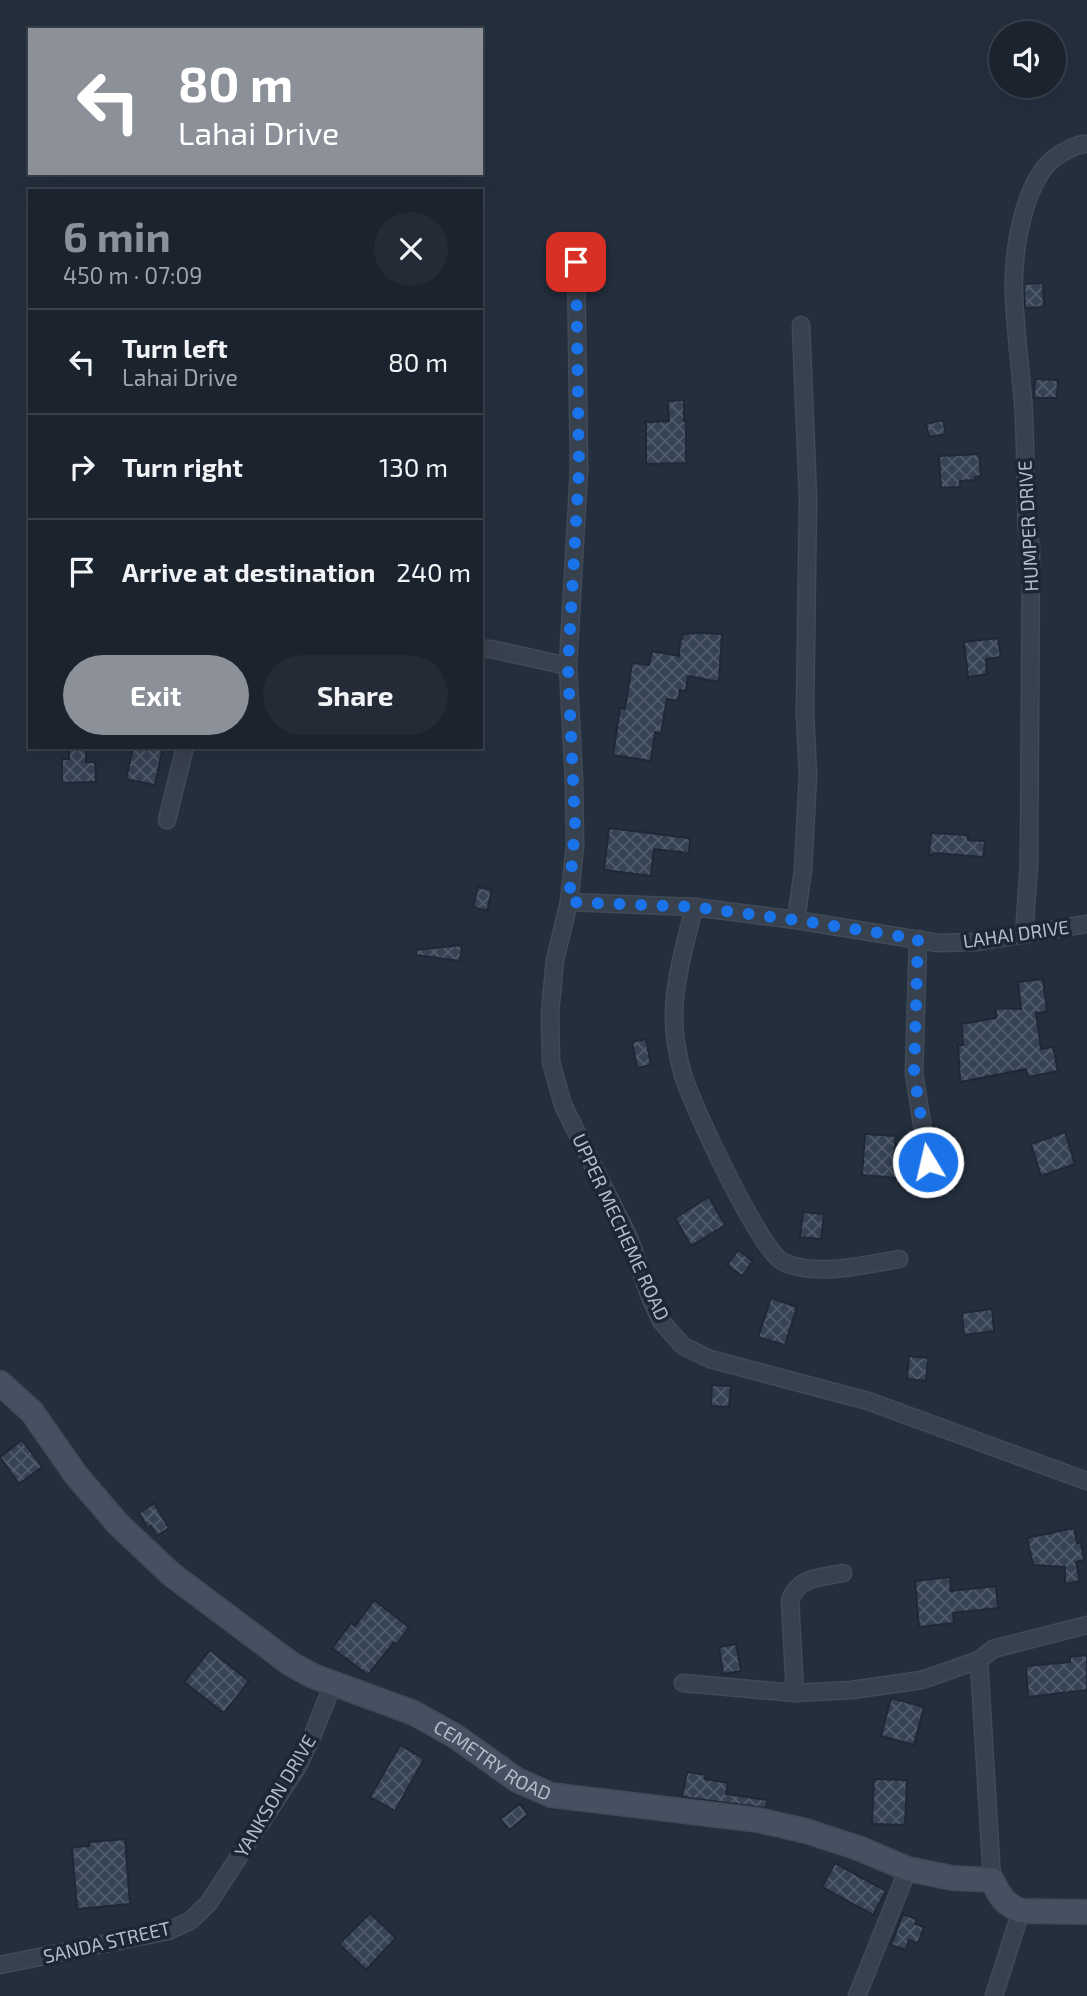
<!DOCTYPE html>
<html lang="en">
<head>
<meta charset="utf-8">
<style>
  :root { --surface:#1b232e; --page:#242b36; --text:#f1f3f6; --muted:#a0a4aa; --line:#39404a; --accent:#8c9099 }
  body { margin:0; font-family:"Exo 2",sans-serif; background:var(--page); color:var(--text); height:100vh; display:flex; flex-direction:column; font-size:26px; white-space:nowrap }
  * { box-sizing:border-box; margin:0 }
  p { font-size:23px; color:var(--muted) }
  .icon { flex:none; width:38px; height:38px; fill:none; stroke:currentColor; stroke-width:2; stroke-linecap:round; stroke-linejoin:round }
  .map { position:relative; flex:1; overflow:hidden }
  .side { position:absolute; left:28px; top:189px; width:455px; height:560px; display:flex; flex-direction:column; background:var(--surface); border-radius:0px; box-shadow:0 7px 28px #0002,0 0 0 2px var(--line) }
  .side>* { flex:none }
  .banner { position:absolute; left:28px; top:28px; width:455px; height:147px; border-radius:0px; box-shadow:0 7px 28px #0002,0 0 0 2px var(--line); background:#8c9099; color:#fff; overflow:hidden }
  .fabs { position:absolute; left:989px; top:21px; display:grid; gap:14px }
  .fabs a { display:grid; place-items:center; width:77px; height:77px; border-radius:50%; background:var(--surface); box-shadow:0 7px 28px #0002,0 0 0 2px var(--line); font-size:35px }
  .pin { position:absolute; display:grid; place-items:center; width:60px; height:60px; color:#fff; margin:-30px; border-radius:14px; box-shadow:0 4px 10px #0006 }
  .me { position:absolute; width:77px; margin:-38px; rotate:351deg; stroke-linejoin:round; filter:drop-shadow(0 0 5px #0008) }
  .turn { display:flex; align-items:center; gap:24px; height:147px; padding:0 35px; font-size:32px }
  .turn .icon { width:91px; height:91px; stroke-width:2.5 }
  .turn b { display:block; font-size:49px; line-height:60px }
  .round { display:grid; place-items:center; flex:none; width:74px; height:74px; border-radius:37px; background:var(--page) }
  .overview { display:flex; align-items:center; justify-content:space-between; height:119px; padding:0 35px }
  h1 { font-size:42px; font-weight:700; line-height:52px; color:var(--accent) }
  .button { display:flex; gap:14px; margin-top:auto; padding:14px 35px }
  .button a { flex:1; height:80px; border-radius:42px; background:var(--accent); color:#fff; font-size:28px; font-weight:700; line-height:80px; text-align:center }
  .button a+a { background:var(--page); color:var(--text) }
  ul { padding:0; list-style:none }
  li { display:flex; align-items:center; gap:21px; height:105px; padding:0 35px; border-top:2px solid var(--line) }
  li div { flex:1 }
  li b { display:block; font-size:26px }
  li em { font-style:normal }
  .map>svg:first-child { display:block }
  .building { fill:url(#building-cross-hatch); stroke:#1f2835; stroke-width:2 }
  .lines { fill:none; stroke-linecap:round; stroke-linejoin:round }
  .street-casing { stroke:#414a57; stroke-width:19 }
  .secondary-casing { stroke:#414a57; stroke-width:26 }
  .street { stroke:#38414e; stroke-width:16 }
  .secondary { stroke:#465061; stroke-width:23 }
  .route { stroke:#1a73e8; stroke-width:12; stroke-dasharray:0 21.6 }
  .labels { text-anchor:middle; stroke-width:7; stroke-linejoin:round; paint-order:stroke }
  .street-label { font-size:19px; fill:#b4bcc9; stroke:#1d2633 }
</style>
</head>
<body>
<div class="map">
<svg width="1087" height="1996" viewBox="0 0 1087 1996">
  <defs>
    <pattern id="building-cross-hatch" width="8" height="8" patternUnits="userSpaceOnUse" patternTransform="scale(1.75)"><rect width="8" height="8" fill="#364354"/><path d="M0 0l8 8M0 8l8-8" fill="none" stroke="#515c6b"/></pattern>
  </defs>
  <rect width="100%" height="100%" fill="#242f3e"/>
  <g class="building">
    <path d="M1043 283 1044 307 1025 308 1024 284Z"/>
    <path d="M1035 379 1058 380 1057 398H1034Z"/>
    <path d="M684 400V421H686V463L646 464V422L669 421 668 401Z"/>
    <path d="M943 420 946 434 929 437 926 424Z"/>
    <path d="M979 454 981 476 975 477 976 480 960 481V487L941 488 939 456Z"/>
    <path d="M701 633 722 634 719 682 688 676 686 691 680 690 678 701 667 699 661 734 655 732 651 761 613 755 620 708 625 709 632 663 649 665 652 651 679 656 680 640 682 639 683 634Z"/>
    <path d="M998 638 1001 657 986 659 987 674 968 677 964 642Z"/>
    <path d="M69 747H86V762H95L96 782 62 783V759H69Z"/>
    <path d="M133 747H163L155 785 126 779Z"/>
    <path d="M609 828 688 838 690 840 689 853 654 849 651 876 604 870Z"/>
    <path d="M931 833 968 835V840L985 841 983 857 935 853 929 856Z"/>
    <path d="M478 887 492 890 487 911 473 907Z"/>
    <path d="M462 945 460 961 416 955V950Z"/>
    <path d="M1043 979 1047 1012 1036 1013 1041 1049 1053 1047 1058 1071 1028 1077 1026 1069 960 1082 958 1045H963L962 1024 996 1018V1008L1021 1009 1018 982Z"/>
    <path d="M646 1039 651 1065 637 1068 632 1042Z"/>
    <path d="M1065 1132 1075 1164 1041 1176 1031 1144Z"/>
    <path d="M865 1134 896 1136 894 1155H898L897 1178 862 1175Z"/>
    <path d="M709 1197 725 1225 691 1246 675 1218Z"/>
    <path d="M803 1212 824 1214 821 1239 800 1237Z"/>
    <path d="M738 1250 753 1261 742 1276 727 1265Z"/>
    <path d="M771 1298 797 1307 785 1345 758 1337Z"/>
    <path d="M992 1309 994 1331 964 1335 962 1313Z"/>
    <path d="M909 1356 928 1358 926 1381 907 1379Z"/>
    <path d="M712 1385 731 1386 729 1407 711 1406Z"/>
    <path d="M22 1440 42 1467 19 1484 0 1457Z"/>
    <path d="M154 1503 169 1528 157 1536 151 1526 148 1528 139 1513Z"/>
    <path d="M1074 1528 1077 1543 1081 1542 1084 1560 1076 1562 1080 1581 1065 1584V1567L1033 1565 1027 1538Z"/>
    <path d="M950 1577 951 1591 996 1586 998 1608 953 1613 954 1623 919 1627 915 1581Z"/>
    <path d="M374 1600 409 1627 397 1644 394 1642 368 1675 332 1648 351 1623 355 1626Z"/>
    <path d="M736 1644 741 1671 723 1674 719 1647Z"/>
    <path d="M210 1650 249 1681 224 1713 184 1682Z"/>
    <path d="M1087 1655V1690L1028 1697 1026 1666 1070 1662V1657Z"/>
    <path d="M891 1698 924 1707 914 1745 881 1736Z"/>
    <path d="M400 1745 424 1759 395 1811 370 1797Z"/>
    <path d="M687 1772 706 1775 705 1779 728 1783 726 1794 767 1800 766 1808 682 1797Z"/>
    <path d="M874 1779 907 1780 905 1825 872 1824Z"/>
    <path d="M520 1804 528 1815 509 1830 500 1819Z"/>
    <path d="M125 1839 130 1904 77 1909 72 1847 89 1846V1842Z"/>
    <path d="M835 1863 886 1891 873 1915 822 1887Z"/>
    <path d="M370 1913 396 1938 366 1970 339 1944Z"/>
    <path d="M903 1914 917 1919 915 1924 924 1927 918 1943 909 1940 906 1950 891 1945Z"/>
  </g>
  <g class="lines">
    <defs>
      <g id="street">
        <path d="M576 262 579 469 568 666 574 782 575 846 569 902 555 960 550 1013 551 1062 563 1105 629 1238 650 1297 661 1321 683 1346 710 1359 868 1401 1087 1481"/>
        <path d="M481 649H491L568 666"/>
        <path d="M167 820 185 747"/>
        <path d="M569 902 694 907 796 920 938 943 975 942 1087 924"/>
        <path d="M694 907C686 942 674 980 674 1017 674 1036 678 1057 683 1075 692 1105 760 1251 783 1262 815 1277 865 1265 899 1259"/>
        <path d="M796 920 803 870 808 775 805 714 808 498 801 325"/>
        <path d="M1024 935 1029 864 1031 547 1027 528C1025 485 1026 442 1023 400 1020 364 1015 328 1014 293 1012 253 1024 172 1062 153 1070 149 1078 143 1087 144"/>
        <path d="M918 939 914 1073 928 1162"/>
        <path d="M979 1660 992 1880"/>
        <path d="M683 1683 795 1693 852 1690 922 1680 979 1660 993 1649 1087 1625"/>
        <path d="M795 1693 790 1600C799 1576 820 1578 843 1573"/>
        <path d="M0 1965 168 1931 190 1921 208 1904 298 1766 313 1734 333 1684"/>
        <path d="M857 1996 908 1869"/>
        <path d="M994 1996 1021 1911"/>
      </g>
      <g id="secondary">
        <path id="s1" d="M0 1383 32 1412 76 1475 118 1524 171 1574 291 1664 313 1676 414 1713 455 1736 517 1780 551 1795 758 1820 806 1831 858 1848 908 1869 952 1878 992 1880C999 1895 1005 1905 1021 1911L1087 1912"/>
      </g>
    </defs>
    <use href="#street" class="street-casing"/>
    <use href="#secondary" class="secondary-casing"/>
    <use href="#street" class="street"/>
    <use href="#secondary" class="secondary"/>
  </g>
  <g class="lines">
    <path class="route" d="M576 262 579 469 568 666 575 824 569 902 694 907 796 920 918 939 914 1073 928 1162"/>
  </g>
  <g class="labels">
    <g class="street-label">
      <text transform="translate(1028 526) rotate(-93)" y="7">HUMPER DRIVE</text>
      <text transform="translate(1016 934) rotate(-8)" y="7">LAHAI DRIVE</text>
      <text transform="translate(621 1227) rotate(65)" y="7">UPPER MECHEME ROAD</text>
      <text dy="7" stroke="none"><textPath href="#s1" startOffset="632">CEMETRY ROAD</textPath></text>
      <text transform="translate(275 1796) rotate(-59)" y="7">YANKSON DRIVE</text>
      <text transform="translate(107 1942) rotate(-13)" y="7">SANDA STREET</text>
    </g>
  </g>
</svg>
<div class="fabs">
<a><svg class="icon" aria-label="sound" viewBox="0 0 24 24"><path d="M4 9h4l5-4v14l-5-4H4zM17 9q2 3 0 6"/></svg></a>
</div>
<div class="pin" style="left:576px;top:262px;background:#d93025"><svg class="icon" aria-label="arrive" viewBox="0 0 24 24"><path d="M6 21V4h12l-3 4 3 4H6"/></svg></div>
<svg class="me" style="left:928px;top:1162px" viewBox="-20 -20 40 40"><circle r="17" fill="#1a73e8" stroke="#fff" stroke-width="3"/><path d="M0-11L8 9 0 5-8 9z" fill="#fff"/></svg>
<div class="banner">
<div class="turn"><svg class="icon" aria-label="left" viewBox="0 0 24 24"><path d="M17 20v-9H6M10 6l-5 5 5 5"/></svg><div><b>80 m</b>Lahai Drive</div></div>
</div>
<section class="side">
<div class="overview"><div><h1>6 min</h1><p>450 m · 07:09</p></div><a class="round"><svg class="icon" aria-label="close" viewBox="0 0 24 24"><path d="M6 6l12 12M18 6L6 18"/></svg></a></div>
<ul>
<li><svg class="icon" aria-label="left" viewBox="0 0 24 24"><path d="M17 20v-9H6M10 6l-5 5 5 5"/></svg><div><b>Turn left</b><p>Lahai Drive</p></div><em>80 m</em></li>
<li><svg class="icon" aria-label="right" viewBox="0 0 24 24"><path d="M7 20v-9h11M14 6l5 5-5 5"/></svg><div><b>Turn right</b></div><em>130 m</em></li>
<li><svg class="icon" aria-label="arrive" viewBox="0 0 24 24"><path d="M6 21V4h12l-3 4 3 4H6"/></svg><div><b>Arrive at destination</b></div><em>240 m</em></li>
</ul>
<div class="button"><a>Exit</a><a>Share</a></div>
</section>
</div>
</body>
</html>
